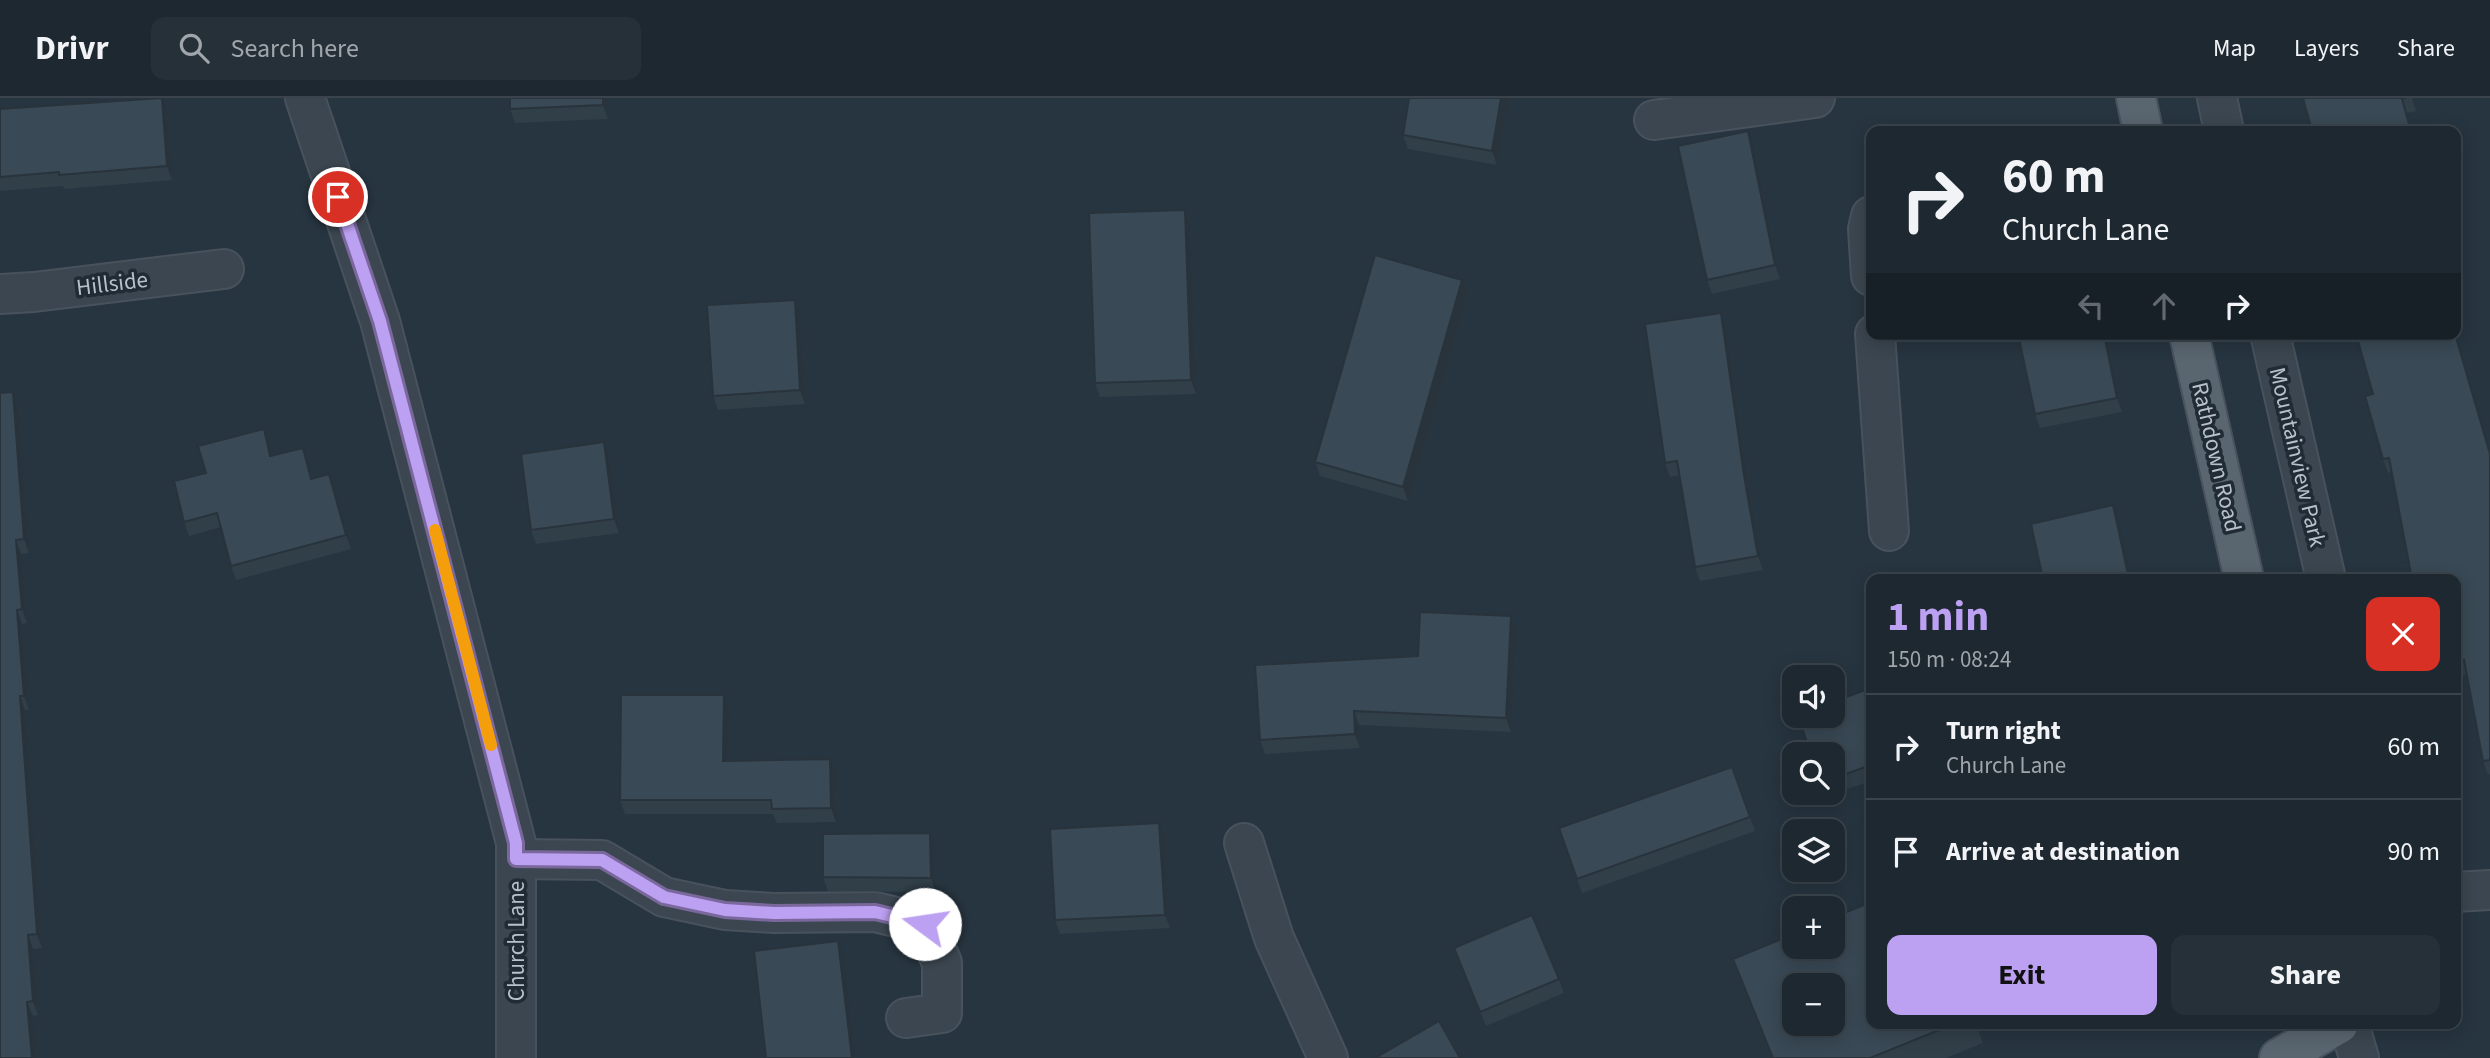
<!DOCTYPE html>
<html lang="en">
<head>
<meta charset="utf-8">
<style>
  :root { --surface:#1d2830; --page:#253038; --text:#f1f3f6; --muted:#a0a6ab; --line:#3b444c; --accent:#bca0f2 }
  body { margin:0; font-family:"Source Sans 3",sans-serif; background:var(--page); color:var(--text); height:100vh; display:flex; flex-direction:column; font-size:26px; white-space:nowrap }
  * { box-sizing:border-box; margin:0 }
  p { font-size:23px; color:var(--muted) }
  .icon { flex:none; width:38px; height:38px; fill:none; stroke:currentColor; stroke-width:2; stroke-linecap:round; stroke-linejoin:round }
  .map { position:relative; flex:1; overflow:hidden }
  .panel { position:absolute; left:1866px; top:476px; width:595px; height:455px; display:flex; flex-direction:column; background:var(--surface); border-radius:14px; box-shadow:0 4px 18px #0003,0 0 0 2px var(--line) }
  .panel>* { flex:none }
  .banner { position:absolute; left:1866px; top:28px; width:595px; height:214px; border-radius:14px; box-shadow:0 4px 18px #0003,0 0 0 2px var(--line); background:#1d2830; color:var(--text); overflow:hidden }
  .tools { position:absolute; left:1782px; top:567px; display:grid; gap:14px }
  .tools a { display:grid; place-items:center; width:63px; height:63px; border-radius:14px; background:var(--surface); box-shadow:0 4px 18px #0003,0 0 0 2px var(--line); font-size:35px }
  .pin { position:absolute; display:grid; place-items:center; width:60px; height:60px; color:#fff; margin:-30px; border:4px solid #fff; border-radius:50%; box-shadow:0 2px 7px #0007 }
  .me { position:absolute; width:77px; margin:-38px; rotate:284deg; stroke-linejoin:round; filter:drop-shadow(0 0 5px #0008) }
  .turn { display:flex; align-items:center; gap:24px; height:147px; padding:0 21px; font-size:32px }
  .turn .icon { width:91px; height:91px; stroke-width:2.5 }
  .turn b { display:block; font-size:49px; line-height:60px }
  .lanes { display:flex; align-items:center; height:66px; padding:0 21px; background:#0003; justify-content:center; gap:35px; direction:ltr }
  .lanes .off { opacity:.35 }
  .round { display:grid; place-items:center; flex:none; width:74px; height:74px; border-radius:14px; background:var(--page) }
  .overview { display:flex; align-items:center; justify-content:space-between; height:119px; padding:0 21px }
  h1 { font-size:42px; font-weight:700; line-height:52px; color:var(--accent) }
  .button { display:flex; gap:14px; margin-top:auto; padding:14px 21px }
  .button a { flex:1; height:80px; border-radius:14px; background:var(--accent); color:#111; font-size:28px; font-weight:700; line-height:80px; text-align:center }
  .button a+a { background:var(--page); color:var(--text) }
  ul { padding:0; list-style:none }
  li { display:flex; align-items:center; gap:21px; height:105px; padding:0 21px; border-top:2px solid var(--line) }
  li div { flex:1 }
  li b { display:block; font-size:26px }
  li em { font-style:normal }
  header { display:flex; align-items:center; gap:42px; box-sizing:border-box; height:98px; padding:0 35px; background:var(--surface); border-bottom:2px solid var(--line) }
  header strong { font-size:33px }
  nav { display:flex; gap:38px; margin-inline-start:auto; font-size:24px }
  .search { width:490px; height:63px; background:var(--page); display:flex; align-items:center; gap:18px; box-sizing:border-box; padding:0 24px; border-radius:14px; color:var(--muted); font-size:26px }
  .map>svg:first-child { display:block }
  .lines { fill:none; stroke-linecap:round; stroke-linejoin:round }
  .minor-casing { stroke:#48525c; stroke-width:42 }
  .major-casing { stroke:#48525c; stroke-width:42 }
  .minor { stroke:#3b4650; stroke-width:38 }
  .major { stroke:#59656f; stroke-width:38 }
  .wall { fill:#313f49 }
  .shaded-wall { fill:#28333c }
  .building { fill:#394955; stroke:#28333c; stroke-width:2; fill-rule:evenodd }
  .route-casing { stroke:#7a689d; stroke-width:18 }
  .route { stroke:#bca0f2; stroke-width:12 }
  .slow { stroke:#f59e0b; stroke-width:12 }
  .labels { text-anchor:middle; stroke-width:7; stroke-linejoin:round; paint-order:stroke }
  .street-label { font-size:23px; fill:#b8c1ca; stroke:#202b35 }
</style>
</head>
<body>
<header>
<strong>Drivr</strong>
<div class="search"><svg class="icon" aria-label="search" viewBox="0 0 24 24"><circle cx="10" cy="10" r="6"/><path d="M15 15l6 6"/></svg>Search here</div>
<nav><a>Map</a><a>Layers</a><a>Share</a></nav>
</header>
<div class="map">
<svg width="2490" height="960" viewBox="0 0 2490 960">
  <rect width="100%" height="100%" fill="#273540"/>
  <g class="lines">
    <defs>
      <g id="minor">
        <path d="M305 0 380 223 516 745V960"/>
        <path d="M2217 0 2224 33"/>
        <path d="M1654 22 1815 0"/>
        <path d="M1871 118 1868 131 1871 178"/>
        <path d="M0 196 34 194 224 171"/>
        <path d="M1875 236 1889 433"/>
        <path d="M2270 236 2326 481"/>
        <path d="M1244 745 1274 840 1328 960"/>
        <path d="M516 761 602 762 664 799 725 812 774 815 875 814 925 826 942 865V915L906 920"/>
        <path d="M2455 794 2490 792"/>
        <path d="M2349 926 2359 960"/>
      </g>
      <g id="major">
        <path d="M2136 0 2143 33"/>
        <path d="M2189 236 2244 481"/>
        <path d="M2279 960 2339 926"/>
      </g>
    </defs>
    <use href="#minor" class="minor-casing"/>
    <use href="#major" class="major-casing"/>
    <use href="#minor" class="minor"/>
    <use href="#major" class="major"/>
  </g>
  <g class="wall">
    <path d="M510 0H607L608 21 515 25 510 11Z"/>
    <path d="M1509 0 1497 67 1408 51 1403 37Z"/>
    <path d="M2303 0H2412L2416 13 2407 15 2412 33H2312Z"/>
    <path d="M0 11 167 14 172 82 64 91 63 88 0 93Z"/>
    <path d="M1748 33 1753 47 1780 181 1712 196 1707 182Z"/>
    <path d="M1185 112 1190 126 1196 296 1100 299 1095 285Z"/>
    <path d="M1462 182 1467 196 1408 403 1320 378 1315 364Z"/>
    <path d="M2455 201 2463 229 2455 231Z"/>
    <path d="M795 202 800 216 805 306 718 312 713 298Z"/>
    <path d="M1721 215 1726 229 1749 391 1763 472 1700 483 1695 469 1680 377 1670 379 1665 365Z"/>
    <path d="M2455 232 2490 353V676L2488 677 2483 663 2466 577 2455 579V481L2392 374 2388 375 2383 361 2373 296Z"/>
    <path d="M2106 236 2122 314 2040 330 2035 316Z"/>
    <path d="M13 294 18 308 29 455 21 456 27 525 22 526 29 612H25L42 850 33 851 38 917 33 918 36 960H0Z"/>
    <path d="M264 331 272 358 303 350 313 381 329 376 334 390 351 451 236 482 231 468 221 429 189 438 184 424 206 375Z"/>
    <path d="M609 358 619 435 536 446 531 432Z"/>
    <path d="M1516 532 1511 634 1359 627 1360 650 1265 656 1260 642 1418 558Z"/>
    <path d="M1871 590V683L1826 698 1825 695H1832V656Z"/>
    <path d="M724 597 729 611 728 663 830 661 835 675 836 724 777 725 773 716H625L620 702Z"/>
    <path d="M1732 669 1755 733 1582 795 1559 730Z"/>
    <path d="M1159 725 1165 739 1170 830 1060 836 1055 822Z"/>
    <path d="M935 749 936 794 828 793 823 779Z"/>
    <path d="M1454 850 1559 881 1564 895 1486 928Z"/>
    <path d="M1733 861 1871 926H1976L1983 945 1946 960H1772Z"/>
  </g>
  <g class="shaded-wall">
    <path d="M162 0 167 14 172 82 167 68Z"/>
    <path d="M603 0H607L608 21 603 7Z"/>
    <path d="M1501 0H1509L1497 67 1492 53Z"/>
    <path d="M1748 33 1753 47 1780 181 1775 167Z"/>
    <path d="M1185 112 1190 126 1196 296 1191 282Z"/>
    <path d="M1462 182 1467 196 1408 403 1403 389Z"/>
    <path d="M795 202 800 216 805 306 800 292Z"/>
    <path d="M1721 215 1726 229 1749 391 1763 472 1758 458 1744 377Z"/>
    <path d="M2455 232 2490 353V356L2455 236Z"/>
    <path d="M2104 236H2106L2122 314 2117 300Z"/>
    <path d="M13 294 18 308 29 455 24 441Z"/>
    <path d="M264 331 269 345 275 372 270 358Z"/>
    <path d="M604 344 609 358 619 435 614 421Z"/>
    <path d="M303 350 308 364 316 395 311 381Z"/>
    <path d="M329 376 334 390 351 451 346 437Z"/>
    <path d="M2113 407 2118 421 2131 481H2129Z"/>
    <path d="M16 442 21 456 27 525 22 511Z"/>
    <path d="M17 512 22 526 29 612 24 598Z"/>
    <path d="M1511 518 1516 532 1511 634 1506 620Z"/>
    <path d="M724 597 729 611 728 677 723 663Z"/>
    <path d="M20 598 25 612 42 850 37 836Z"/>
    <path d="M1354 613 1359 627 1360 650 1355 636Z"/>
    <path d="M830 661 835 675 836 724 831 710Z"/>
    <path d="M1159 725 1165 739 1170 830 1165 817Z"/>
    <path d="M930 735 935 749 936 794 931 780Z"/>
    <path d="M28 837 33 851 38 917 33 903Z"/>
    <path d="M838 843 843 857 855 960H852Z"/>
    <path d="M27 904 33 918 36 960H32Z"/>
  </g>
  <g class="building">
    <path d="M162 0 167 68 59 77V74L0 79V11Z"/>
    <path d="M510 0H603V7L510 11Z"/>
    <path d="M1409 0H1501L1492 53 1403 37Z"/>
    <path d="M2303 0H2406L2402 1 2411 33H2312Z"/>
    <path d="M1748 33 1775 167 1707 182 1678 48Z"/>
    <path d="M1185 112 1191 282 1095 285 1089 115Z"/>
    <path d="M1375 157 1462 182 1403 389 1315 364Z"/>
    <path d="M795 202 800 292 713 298 707 207Z"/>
    <path d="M1721 215 1744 377 1758 458 1695 469 1677 363 1665 365 1645 226Z"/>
    <path d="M2018 236H2104L2117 300 2035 316Z"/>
    <path d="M2356 236H2455L2490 356V662L2483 663 2464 562 2455 564V481H2412L2389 360 2383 361 2365 298 2373 296Z"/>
    <path d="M13 294 24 441 16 442 22 511 17 512 24 598H20L37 836 28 837 33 903 27 904 32 960H0V295Z"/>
    <path d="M264 331 270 358 303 350 311 381 329 376 346 437 231 468 217 415 184 424 174 383 206 375 198 348Z"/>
    <path d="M604 344 614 421 531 432 521 356Z"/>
    <path d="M2113 407 2129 481H2043L2031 426Z"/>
    <path d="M1420 514 1511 518 1506 620 1354 613 1355 636 1260 642 1255 567 1418 558Z"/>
    <path d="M1871 590V667L1832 681V656H1811L1798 618H1832V604Z"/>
    <path d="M621 597H724L723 663 830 661 831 710 772 711 771 702H620Z"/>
    <path d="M1732 669 1750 719 1577 781 1559 730Z"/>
    <path d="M1159 725 1165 817 1055 822 1050 731Z"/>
    <path d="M930 735 931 780 823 779V736Z"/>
    <path d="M1871 804V926H1954L1870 960H1773L1733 861 1794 836V849H1832V820ZM1794 887H1832V926H1794Z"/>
    <path d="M1532 817 1559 881 1480 914 1454 850Z"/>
    <path d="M838 843 852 960H766L754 853Z"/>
    <path d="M1439 923 1460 960H1375Z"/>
  </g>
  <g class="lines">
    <defs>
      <path id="route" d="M338 99 380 223 516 745V761L602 762 664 799 725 812 774 815 875 814 925 826"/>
    </defs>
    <use href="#route" class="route-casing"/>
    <use href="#route" class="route"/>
    <path class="slow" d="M435 432 491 647"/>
  </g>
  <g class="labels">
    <g class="street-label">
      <text transform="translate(112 185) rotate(-7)" y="8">Hillside</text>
      <text transform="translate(2217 359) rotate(77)" y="8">Rathdown Road</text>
      <text transform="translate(2298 359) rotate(77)" y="8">Mountainview Park</text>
      <text transform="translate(516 843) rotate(-90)" y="8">Church Lane</text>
    </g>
  </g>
</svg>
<div class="tools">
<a><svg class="icon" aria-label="sound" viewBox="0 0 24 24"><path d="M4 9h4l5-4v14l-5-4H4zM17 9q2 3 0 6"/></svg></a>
<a><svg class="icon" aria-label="search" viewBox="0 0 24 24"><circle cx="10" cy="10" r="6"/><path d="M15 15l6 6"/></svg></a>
<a><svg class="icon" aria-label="layers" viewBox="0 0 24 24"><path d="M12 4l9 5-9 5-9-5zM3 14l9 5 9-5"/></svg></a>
<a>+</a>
<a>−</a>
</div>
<div class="pin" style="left:338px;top:99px;background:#d93025"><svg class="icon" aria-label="arrive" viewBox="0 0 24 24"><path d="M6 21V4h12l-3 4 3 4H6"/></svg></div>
<svg class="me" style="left:925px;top:826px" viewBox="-20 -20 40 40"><circle r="19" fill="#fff"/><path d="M0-13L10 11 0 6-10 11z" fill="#bca0f2"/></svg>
<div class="banner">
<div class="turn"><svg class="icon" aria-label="right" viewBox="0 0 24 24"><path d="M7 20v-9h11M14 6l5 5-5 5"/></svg><div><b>60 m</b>Church Lane</div></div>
<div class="lanes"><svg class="icon off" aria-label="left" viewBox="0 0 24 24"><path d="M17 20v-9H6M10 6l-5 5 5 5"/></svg><svg class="icon off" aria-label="ahead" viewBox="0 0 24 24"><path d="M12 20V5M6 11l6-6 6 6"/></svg><svg class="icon" aria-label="right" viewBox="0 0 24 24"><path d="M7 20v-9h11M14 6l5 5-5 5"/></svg></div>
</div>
<section class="panel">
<div class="overview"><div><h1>1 min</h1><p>150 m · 08:24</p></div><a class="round" style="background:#d93025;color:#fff"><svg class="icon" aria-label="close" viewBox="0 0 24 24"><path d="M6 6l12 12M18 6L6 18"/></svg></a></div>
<ul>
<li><svg class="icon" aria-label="right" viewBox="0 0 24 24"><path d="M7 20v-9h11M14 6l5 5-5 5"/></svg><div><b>Turn right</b><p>Church Lane</p></div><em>60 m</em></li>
<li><svg class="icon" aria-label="arrive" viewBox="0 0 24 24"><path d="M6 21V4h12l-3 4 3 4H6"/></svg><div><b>Arrive at destination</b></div><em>90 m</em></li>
</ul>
<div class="button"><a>Exit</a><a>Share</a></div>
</section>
</div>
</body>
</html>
